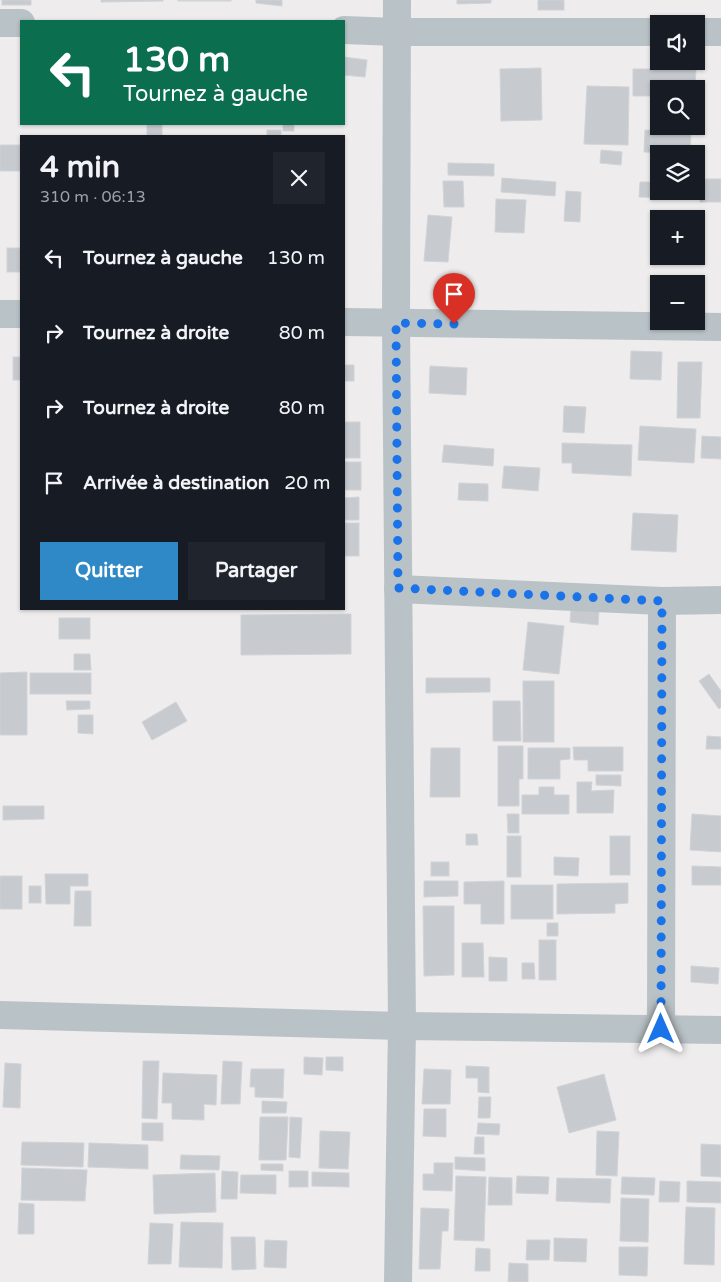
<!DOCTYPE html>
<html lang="fr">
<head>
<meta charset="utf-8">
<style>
  :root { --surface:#171b24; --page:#20242c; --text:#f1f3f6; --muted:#9ea1a6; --accent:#2f89c6 }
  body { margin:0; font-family:"Varela Round",sans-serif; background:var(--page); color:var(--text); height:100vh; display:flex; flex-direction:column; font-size:19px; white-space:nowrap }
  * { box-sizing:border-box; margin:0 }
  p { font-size:16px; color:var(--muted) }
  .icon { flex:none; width:28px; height:28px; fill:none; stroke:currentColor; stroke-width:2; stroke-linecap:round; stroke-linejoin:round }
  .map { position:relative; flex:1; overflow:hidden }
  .details { position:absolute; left:20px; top:135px; width:325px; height:475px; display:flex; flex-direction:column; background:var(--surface); border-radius:0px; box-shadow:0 1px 4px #0004 }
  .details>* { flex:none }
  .banner { position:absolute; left:20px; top:20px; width:325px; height:105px; border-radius:0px; box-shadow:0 1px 4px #0004; background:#0b6e4f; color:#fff; overflow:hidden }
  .controls { position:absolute; left:650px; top:15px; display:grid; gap:10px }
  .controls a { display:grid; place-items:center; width:55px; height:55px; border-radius:0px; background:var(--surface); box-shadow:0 1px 4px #0004; font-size:25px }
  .pin { position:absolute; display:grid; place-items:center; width:42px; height:42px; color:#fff; margin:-51px -21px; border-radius:50% 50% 50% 0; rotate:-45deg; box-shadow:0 0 5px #0007 }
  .pin .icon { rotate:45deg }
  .me { position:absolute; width:55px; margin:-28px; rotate:0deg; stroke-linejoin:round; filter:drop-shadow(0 0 4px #0008) }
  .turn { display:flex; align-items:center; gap:18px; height:105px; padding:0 20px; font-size:22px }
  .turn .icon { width:65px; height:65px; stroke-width:2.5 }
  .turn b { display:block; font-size:35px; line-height:42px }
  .round { display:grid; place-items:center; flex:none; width:52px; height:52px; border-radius:0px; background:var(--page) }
  .summary { display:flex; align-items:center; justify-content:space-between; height:85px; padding:0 20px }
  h1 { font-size:30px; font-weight:800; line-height:38px }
  .cta { display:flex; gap:10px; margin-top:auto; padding:10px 20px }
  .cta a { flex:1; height:58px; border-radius:0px; background:var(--accent); color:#fff; font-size:20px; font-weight:800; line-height:58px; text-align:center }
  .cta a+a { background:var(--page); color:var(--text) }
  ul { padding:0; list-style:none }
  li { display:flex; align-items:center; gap:15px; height:75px; padding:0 20px }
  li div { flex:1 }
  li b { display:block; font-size:19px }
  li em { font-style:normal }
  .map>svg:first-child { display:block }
  .building { fill:#c7cace; stroke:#d0d3d7 }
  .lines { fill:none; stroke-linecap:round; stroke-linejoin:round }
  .minor { stroke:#b9c2c7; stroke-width:28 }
  .route { stroke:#1a73e8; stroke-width:9; stroke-dasharray:0 16.2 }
</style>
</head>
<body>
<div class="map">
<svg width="721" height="1282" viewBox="0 0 721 1282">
  <rect width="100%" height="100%" fill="#eeecec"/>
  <g class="building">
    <rect x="2" y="0" width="29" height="5"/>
    <path d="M101 0H163V1L101 2Z"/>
    <rect x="178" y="0" width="53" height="1"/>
    <path d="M256 0H282V6L256 3Z"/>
    <path d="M457 0H491V3L457 4Z"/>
    <rect x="538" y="0" width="26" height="10"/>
    <path d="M344 57 367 60 365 77 344 75Z"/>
    <path d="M541 68 542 120 501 121 500 69Z"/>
    <path d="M633 69H696L695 89H659V96H633Z"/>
    <path d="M587 86 629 87 628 145 584 144Z"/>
    <rect x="147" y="124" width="15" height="12"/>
    <rect x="283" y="124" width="11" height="7"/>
    <rect x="267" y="130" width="14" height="6"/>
    <path d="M645 130 691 132 690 154 644 152Z"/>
    <rect x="0" y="145" width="21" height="26"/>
    <path d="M601 150 622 152 621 165 600 163Z"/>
    <path d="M448 163 494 164V176L448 175Z"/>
    <path d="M502 178 556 182 555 196 501 192Z"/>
    <path d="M701 179H721V202H700Z"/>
    <path d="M443 181H463L464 207H444Z"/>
    <path d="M640 182H659V191H673L672 198 639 197Z"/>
    <path d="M566 191 581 192 580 222 564 221Z"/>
    <path d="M496 199 526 200 524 233 495 232Z"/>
    <path d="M428 215 452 217 448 262 424 261Z"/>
    <rect x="7" y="248" width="14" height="24"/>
    <path d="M631 351 662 352 661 380 630 379Z"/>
    <rect x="13" y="357" width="8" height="23"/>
    <path d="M678 362H702L700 418H677Z"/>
    <rect x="344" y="365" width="10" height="16"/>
    <path d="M430 366 467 368 466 395 429 393Z"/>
    <path d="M564 406 586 407 584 433 563 432Z"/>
    <rect x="344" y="422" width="16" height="36"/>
    <path d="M640 426 696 429 694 463 638 460Z"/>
    <path d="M702 436 721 437V459L701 458Z"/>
    <path d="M562 443 632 445 631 476 572 473V463H562Z"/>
    <path d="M444 445 494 449 493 466 442 462Z"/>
    <rect x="344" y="462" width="17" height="28"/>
    <path d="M504 466 540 468 538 491 502 488Z"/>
    <path d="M459 483 488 484V501L458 500Z"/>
    <path d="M359 497V520H344V498Z"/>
    <path d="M633 513 678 515 676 552 631 550Z"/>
    <rect x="344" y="523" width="15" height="33"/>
    <path d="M571 609 599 611 598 625 570 622Z"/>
    <path d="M351 614V654L241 655V615Z"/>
    <rect x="59" y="618" width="31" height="21"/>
    <path d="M528 622 564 626 559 674 523 670Z"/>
    <path d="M74 654H90L91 670H74Z"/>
    <path d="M27 672V735H0V673Z"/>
    <rect x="30" y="673" width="61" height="21"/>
    <path d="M709 674 721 691V707L719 709 699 681Z"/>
    <path d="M426 678H490V692L426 693Z"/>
    <rect x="523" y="681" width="31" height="61"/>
    <path d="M66 701H90V709L67 710Z"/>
    <path d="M493 701H520L521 741H493Z"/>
    <path d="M176 702 187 721 152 740 142 722Z"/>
    <path d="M78 715H93V734L78 733Z"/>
    <path d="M707 736 721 737V749H706Z"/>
    <path d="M498 746H523V779H519V806H498Z"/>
    <path d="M573 747H623V771H588V760H574Z"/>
    <path d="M431 748H460V797H430Z"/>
    <path d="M528 748H570V759L560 760V779H528Z"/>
    <path d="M596 775H621V786L596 785Z"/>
    <path d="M577 782H592L591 791 614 790 613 813H577Z"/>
    <path d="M539 787H554V795H569V814H522V795H539Z"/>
    <path d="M3 806H44V819L3 820Z"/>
    <path d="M507 814H519V833H508Z"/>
    <path d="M692 814 721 816V852L690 850Z"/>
    <path d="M466 834H477L478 845H466Z"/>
    <rect x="507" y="836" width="14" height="41"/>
    <rect x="610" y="836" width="20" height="39"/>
    <path d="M554 857 579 858 578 876 554 875Z"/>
    <rect x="431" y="862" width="18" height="14"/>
    <path d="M692 866 721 867V885H692Z"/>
    <path d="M45 874H88V886H70V904H46Z"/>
    <rect x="0" y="876" width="22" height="33"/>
    <path d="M424 881H458V896L424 897Z"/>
    <path d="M504 881V924H481V904H464V882Z"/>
    <path d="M628 883V903L615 904V913L557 914V884Z"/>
    <rect x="511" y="885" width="42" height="34"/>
    <rect x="29" y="886" width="12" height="17"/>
    <path d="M75 891H91V926H74Z"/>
    <path d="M423 906H454V975L424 976Z"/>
    <rect x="547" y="923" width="11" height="13"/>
    <rect x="539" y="940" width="17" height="40"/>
    <path d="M462 943H483L484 977H462Z"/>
    <path d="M489 957 507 958V981H489Z"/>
    <path d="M522 963H534L535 979H522Z"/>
    <path d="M691 966 719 968 718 984 691 982Z"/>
    <path d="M304 1057 323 1058 322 1075 304 1074Z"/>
    <path d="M326 1057H343V1071L326 1070Z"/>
    <path d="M143 1061H159L157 1119 142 1118Z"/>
    <path d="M223 1061 242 1062 240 1104H221Z"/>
    <path d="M5 1063 21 1064 20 1108 3 1107Z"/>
    <path d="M466 1066 489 1067V1093L478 1092V1078H466Z"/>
    <path d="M251 1069H284L283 1098 255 1097V1087H250Z"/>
    <path d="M424 1069 451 1070 450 1104H422Z"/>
    <path d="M163 1073 217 1075 216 1105 204 1104V1120L172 1119V1103H162Z"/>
    <path d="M604 1074 616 1120 569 1133 557 1087Z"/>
    <path d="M479 1097H491L490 1118H478Z"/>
    <path d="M262 1101 287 1102 286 1113H262Z"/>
    <path d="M424 1109H446V1137L423 1136Z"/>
    <path d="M260 1117H288L286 1160H259Z"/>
    <path d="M290 1117 302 1118 300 1158 289 1157Z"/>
    <path d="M142 1123H163V1141L142 1140Z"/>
    <path d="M478 1123 500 1124 499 1135 477 1134Z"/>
    <path d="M320 1131 350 1132 348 1169 319 1168Z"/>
    <path d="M597 1131 619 1132 617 1176 596 1175Z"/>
    <path d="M475 1137H484V1154H474Z"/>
    <path d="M22 1142 84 1143 83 1167 21 1165Z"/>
    <path d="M89 1143 148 1145V1169L88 1167Z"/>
    <path d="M701 1144 721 1145V1177L701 1176Z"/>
    <path d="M181 1155 220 1156 219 1170 180 1169Z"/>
    <path d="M455 1157 485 1158V1171L455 1169Z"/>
    <path d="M434 1163H453L452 1191 423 1190V1174H434Z"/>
    <path d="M261 1164H283V1171L261 1170Z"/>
    <path d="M22 1168 87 1170 85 1201 21 1200Z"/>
    <path d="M222 1171 238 1172 237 1199H221Z"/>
    <rect x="289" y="1171" width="19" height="16"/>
    <path d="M312 1172 349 1173V1187L312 1186Z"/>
    <path d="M215 1173 216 1212 154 1214 153 1175Z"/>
    <path d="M241 1175H276V1194L240 1193Z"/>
    <path d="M456 1176 486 1177 484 1241 454 1240Z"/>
    <path d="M517 1176 549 1177 548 1194 516 1193Z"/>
    <path d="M489 1177 512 1178V1205H488Z"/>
    <path d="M622 1177 655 1178 654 1195 621 1194Z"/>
    <path d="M557 1178 611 1179 610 1203 556 1201Z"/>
    <path d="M660 1181 680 1182 679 1202H659Z"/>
    <path d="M687 1181 721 1182V1203L687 1202Z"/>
    <path d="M621 1198 649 1199 648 1242 620 1241Z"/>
    <path d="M19 1203 34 1204V1234H18Z"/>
    <path d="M686 1207 715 1208 714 1265 684 1264Z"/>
    <path d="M421 1208 449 1209 448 1231H442L440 1269H419Z"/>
    <path d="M181 1222 223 1223 222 1268 179 1267Z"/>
    <path d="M150 1223 173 1224 171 1264H148Z"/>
    <path d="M231 1237H255L256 1269 232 1270Z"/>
    <path d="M554 1238 587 1239 586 1262 554 1261Z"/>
    <path d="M265 1240 287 1241 286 1268 264 1267Z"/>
    <path d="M527 1240H550L549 1260H526Z"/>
    <path d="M619 1247H648L647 1276 619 1275Z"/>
    <path d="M476 1248 490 1249V1271H475Z"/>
    <path d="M509 1263 528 1264V1282H508Z"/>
  </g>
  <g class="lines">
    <g class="minor">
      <path d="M397 0 396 323 402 1026 398 1282"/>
      <path d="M0 23H21"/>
      <path d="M344 30 397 32H659"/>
      <path d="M696 32H721"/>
      <path d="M0 314H21"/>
      <path d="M344 322 721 327"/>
      <path d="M398 589 662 601 721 600"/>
      <path d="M0 1015 402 1026 721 1030"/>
      <path d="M661 1029 662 601"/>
    </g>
  </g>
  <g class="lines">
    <path class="route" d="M454 324 396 323 398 588 662 601 661 1029"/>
  </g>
</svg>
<div class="controls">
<a><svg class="icon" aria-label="sound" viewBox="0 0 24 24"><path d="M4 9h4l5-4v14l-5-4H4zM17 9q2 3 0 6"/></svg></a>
<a><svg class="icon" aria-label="search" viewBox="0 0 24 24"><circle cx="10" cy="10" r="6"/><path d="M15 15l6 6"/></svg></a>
<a><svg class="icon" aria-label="layers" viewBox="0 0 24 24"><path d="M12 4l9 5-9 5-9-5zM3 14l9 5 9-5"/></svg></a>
<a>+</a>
<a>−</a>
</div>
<div class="pin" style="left:454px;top:324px;background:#d93025"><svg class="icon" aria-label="arrive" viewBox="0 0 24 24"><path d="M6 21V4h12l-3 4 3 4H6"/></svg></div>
<svg class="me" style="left:661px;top:1029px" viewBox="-20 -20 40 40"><path d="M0-17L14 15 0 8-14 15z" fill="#1a73e8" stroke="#fff" stroke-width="4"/></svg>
<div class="banner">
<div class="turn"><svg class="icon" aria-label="left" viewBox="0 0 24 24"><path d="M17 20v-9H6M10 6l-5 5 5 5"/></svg><div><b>130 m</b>Tournez à gauche</div></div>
</div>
<section class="details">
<div class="summary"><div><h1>4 min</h1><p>310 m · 06:13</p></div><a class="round"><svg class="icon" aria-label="close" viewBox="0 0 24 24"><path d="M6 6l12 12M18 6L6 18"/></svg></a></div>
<ul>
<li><svg class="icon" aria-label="left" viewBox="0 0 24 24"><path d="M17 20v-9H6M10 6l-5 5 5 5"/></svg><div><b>Tournez à gauche</b></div><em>130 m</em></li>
<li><svg class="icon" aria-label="right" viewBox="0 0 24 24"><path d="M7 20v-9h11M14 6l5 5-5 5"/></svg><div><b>Tournez à droite</b></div><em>80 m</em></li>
<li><svg class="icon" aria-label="right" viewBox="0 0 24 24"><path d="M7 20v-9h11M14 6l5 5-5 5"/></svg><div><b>Tournez à droite</b></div><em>80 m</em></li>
<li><svg class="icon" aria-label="arrive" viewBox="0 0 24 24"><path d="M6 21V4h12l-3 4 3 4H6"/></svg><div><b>Arrivée à destination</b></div><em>20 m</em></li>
</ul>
<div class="cta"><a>Quitter</a><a>Partager</a></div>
</section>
</div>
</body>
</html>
